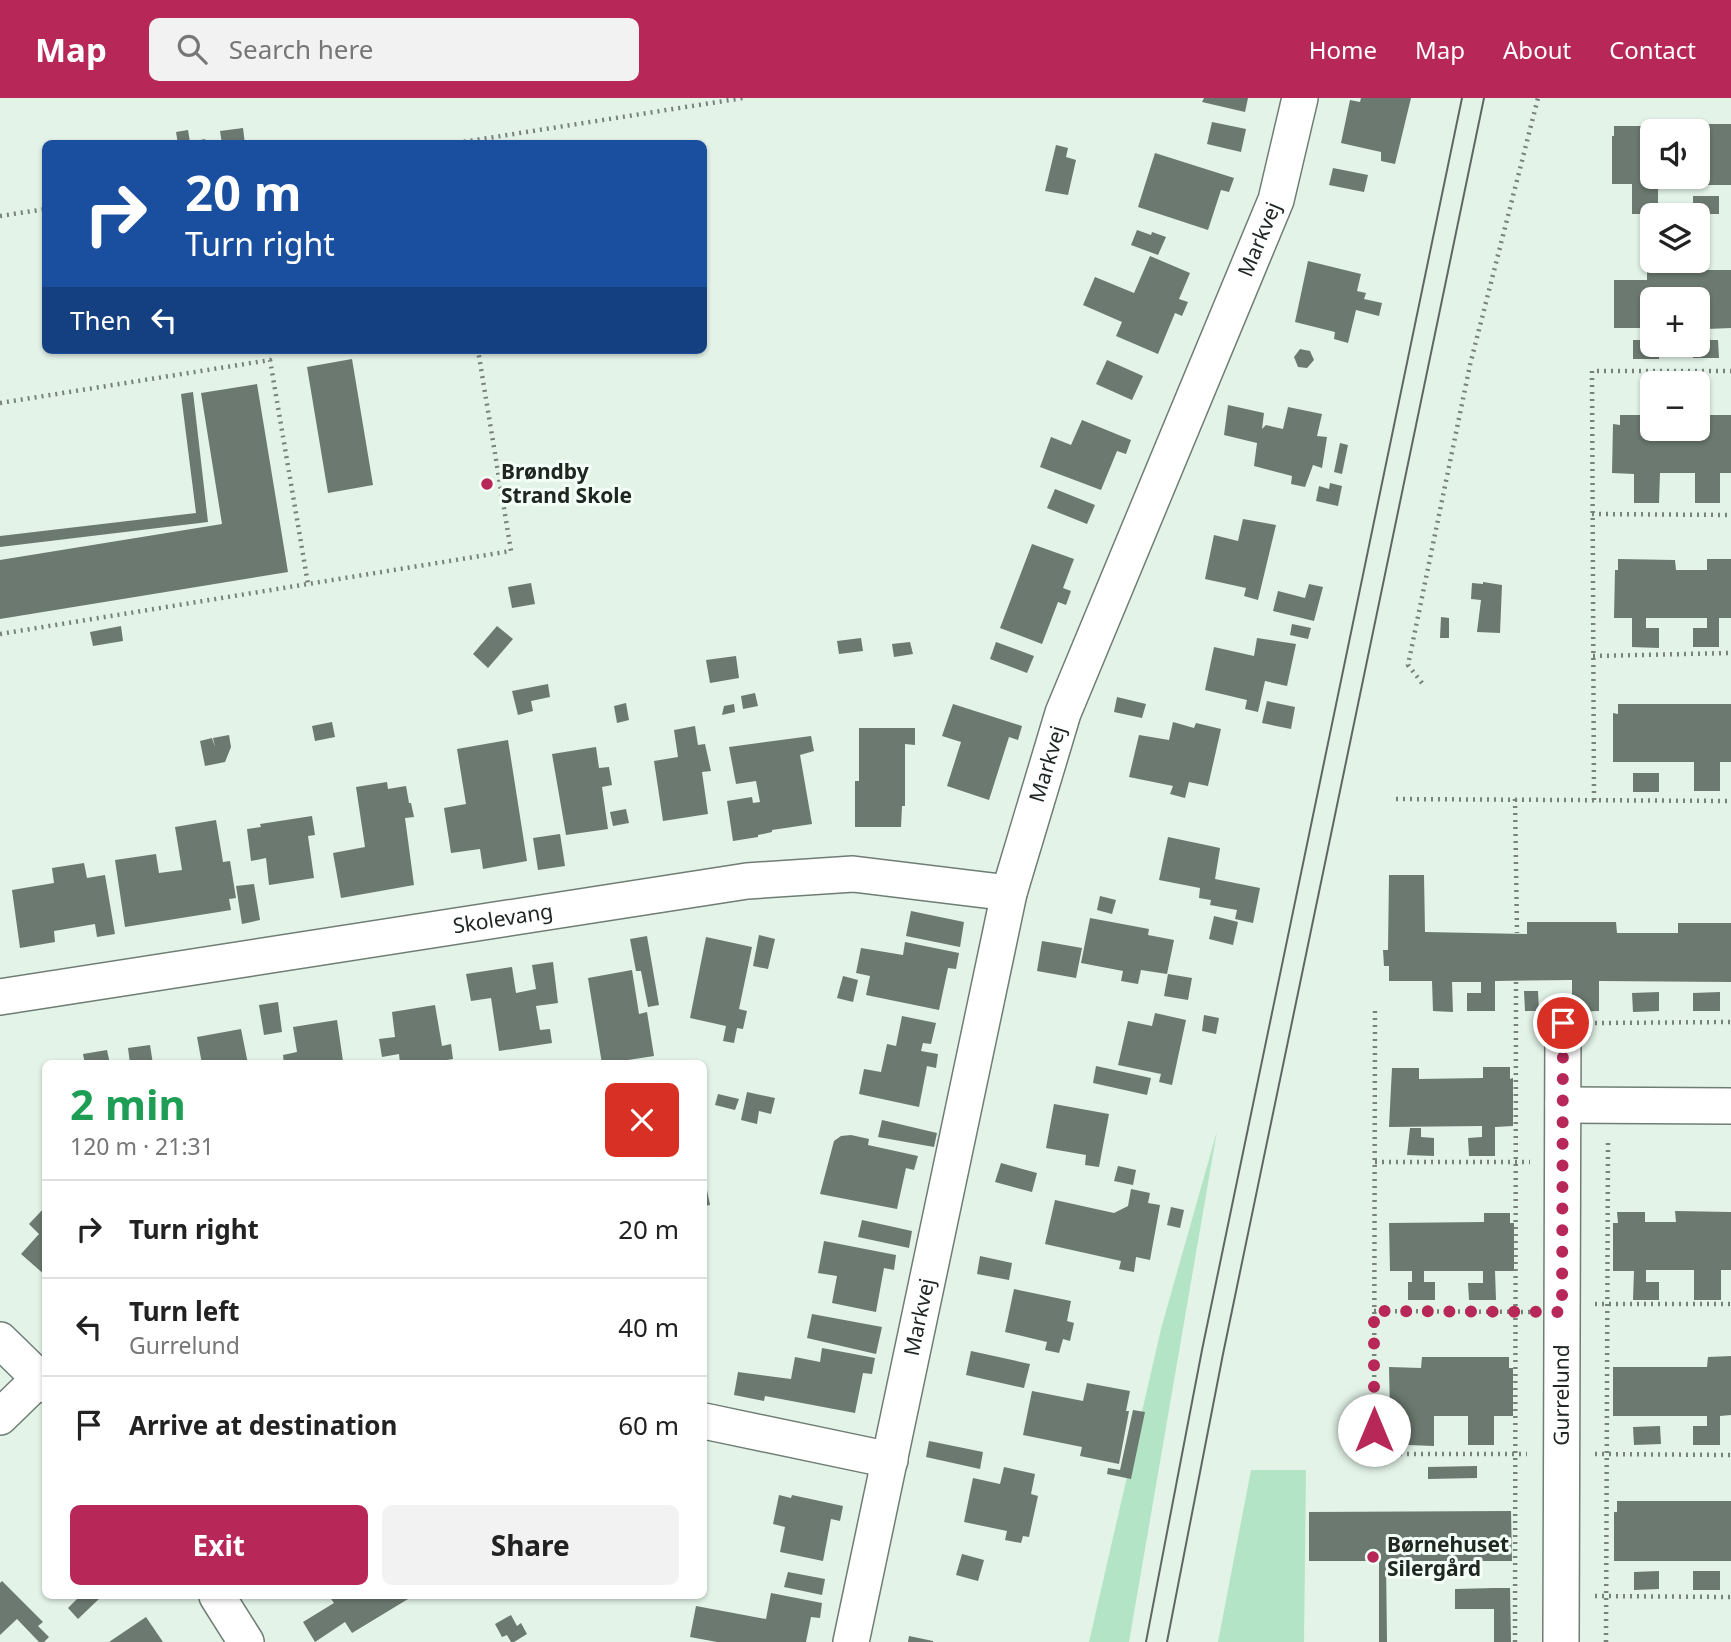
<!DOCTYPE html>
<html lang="en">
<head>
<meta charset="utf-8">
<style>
  :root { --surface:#fff; --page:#f2f2f2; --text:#222; --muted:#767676; --line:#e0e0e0; --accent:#b72858 }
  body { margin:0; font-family:"Noto Sans",sans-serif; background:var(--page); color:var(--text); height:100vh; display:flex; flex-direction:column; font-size:26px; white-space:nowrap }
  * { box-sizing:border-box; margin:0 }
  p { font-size:23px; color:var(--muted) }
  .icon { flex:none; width:38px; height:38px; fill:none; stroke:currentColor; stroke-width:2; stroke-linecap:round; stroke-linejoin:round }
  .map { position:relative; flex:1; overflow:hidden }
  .panel { position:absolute; left:42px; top:962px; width:665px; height:539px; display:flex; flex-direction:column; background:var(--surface); border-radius:10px; box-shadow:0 2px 5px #0004 }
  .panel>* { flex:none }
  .hud { position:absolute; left:42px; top:42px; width:665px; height:214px; border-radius:10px; box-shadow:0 2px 5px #0004; background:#1a4fa0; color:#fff; overflow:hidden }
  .buttons { position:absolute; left:1640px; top:21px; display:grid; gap:14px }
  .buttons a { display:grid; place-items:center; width:70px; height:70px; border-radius:10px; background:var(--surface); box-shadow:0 2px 5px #0004; font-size:35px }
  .pin { position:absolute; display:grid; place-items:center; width:60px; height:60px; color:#fff; margin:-30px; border:4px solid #fff; border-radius:50%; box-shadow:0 2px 7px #0007 }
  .me { position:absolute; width:77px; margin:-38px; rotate:0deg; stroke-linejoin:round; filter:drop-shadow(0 0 5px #0008) }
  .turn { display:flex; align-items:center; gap:24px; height:147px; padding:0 28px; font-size:32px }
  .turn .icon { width:91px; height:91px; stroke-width:2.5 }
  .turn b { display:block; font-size:49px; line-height:60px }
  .then { display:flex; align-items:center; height:66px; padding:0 28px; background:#0003; gap:14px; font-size:26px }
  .round { display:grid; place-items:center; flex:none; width:74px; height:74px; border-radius:10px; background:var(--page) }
  .overview { display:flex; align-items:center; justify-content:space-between; height:119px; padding:0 28px }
  h1 { font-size:42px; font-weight:700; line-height:52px; color:#1e9e55 }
  .primary-button { display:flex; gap:14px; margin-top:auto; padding:14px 28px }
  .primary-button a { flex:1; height:80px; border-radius:10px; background:var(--accent); color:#fff; font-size:28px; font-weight:700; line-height:80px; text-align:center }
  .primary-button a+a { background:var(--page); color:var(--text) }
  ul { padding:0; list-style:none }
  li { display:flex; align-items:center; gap:21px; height:98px; padding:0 28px; border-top:2px solid var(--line) }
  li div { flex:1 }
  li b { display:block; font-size:26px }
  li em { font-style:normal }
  header { display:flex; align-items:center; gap:42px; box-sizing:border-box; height:98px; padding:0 35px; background:var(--accent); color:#fff }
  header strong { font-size:33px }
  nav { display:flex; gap:38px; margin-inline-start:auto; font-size:24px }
  .search { width:490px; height:63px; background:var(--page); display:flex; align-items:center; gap:18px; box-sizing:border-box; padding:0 24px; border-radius:10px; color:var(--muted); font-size:26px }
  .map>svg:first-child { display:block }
  .green { fill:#b4e4c6 }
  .building { fill:#6b7970 }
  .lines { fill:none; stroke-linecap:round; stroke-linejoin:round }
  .minor-casing { stroke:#6f7d74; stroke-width:38 }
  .path { stroke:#78827b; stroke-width:4.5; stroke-dasharray:2 5; stroke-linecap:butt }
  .minor { stroke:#fff; stroke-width:35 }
  .tram { stroke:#5e6761; stroke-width:2 }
  .route { stroke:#b72858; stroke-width:12; stroke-dasharray:0 21.6 }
  .poi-dot { fill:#b72858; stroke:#f3fff7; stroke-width:2.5 }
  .labels { text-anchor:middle; stroke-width:6; stroke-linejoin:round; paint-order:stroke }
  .street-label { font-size:21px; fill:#202622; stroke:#f3fff7 }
  .poi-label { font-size:21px; font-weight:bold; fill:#202622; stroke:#f3fff7; text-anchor:start }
</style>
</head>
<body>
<header>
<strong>Map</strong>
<div class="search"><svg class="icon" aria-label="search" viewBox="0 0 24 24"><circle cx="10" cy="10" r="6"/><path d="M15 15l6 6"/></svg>Search here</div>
<nav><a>Home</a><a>Map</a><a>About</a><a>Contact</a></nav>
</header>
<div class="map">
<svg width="1731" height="1544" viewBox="0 0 1731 1544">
  <rect width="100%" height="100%" fill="#e3f3e8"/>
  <g class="green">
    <path d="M1217 1033 1129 1544H1089L1161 1231Z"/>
    <path d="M1251 1372H1306L1304 1544H1218Z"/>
  </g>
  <g class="building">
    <path d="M1204 0H1248L1245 14 1202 4Z"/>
    <path d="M1361 0H1411L1395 66 1381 63V54L1341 45 1350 2 1360 4Z"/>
    <path d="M1212 24 1246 31 1241 54 1207 46Z"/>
    <path d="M1706 26H1731V87H1658V116H1632V86H1612V38H1614V28H1675V33H1652V79H1698V37H1707Z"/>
    <path d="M243 30 245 46H222L220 33Z"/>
    <path d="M188 32 190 44 205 41 206 46H178L176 34Z"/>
    <path d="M1056 47 1068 50 1066 59 1076 62 1068 97 1045 93Z"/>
    <path d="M1155 55 1234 80 1229 94 1221 92 1208 132 1138 109Z"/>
    <path d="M1333 70 1368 77 1364 94 1329 87Z"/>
    <rect x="1693" y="98" width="26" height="18"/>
    <path d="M1137 132 1151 137 1152 134 1166 139 1158 157 1131 147Z"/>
    <path d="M1150 158 1190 175 1179 201 1188 204 1182 218 1175 215 1158 256 1116 238 1122 224 1083 207 1095 179 1134 195Z"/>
    <path d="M1308 163 1361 176 1357 193 1366 195 1364 201 1382 205 1379 218 1356 212 1348 245 1334 241 1335 234 1295 224Z"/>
    <path d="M1647 172H1731V230L1707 231V242H1718L1719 260H1693V247H1698V242H1702L1701 231H1698V201H1652V247H1659V261H1633V242H1645V230H1614V182H1647Z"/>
    <path d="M1300 251 1310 253 1314 262 1307 270 1298 269 1294 259Z"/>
    <path d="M352 261 373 387 328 395 307 269Z"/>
    <path d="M1107 262 1143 278 1132 302 1096 286Z"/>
    <path d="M257 286 288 474 0 521V462L222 426 201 295Z"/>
    <path d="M193 294 208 424 0 449V438L196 415 181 296Z"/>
    <path d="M1228 307 1264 315 1262 331 1266 327 1283 331 1288 309 1322 316 1317 338 1327 339 1322 370 1313 367 1305 389 1291 386 1292 378 1254 368 1257 345 1224 337Z"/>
    <path d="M1620 317H1652V331H1698V317H1731V375H1720V405H1695V375H1660L1659 405H1634V376L1612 375 1613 326 1620 327Z"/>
    <path d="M1082 322 1131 342 1126 356 1117 353 1101 392 1040 369 1051 339 1071 347Z"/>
    <path d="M1340 345 1348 347 1342 376 1334 374Z"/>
    <path d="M1330 385 1342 388 1338 408 1316 403 1319 388 1329 391Z"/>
    <path d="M1055 391 1095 407 1087 426 1047 410Z"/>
    <path d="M1243 421 1276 427 1258 502 1244 498 1246 490 1205 481 1214 437 1238 443Z"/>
    <path d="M1032 446 1074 461 1063 490 1071 493 1066 507 1058 504 1042 546 1000 530Z"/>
    <path d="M1618 461 1675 462 1676 472H1707V461H1731V520H1719V549H1693V530H1707V520H1646V530H1659V550L1632 549V520H1614L1615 472H1618Z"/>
    <path d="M1483 484 1502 487 1500 535 1477 534 1481 502 1471 501 1472 485 1483 486Z"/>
    <path d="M531 485 535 506 512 510 508 489Z"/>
    <path d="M1309 486 1323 489 1314 523 1273 513 1278 493 1305 500Z"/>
    <path d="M1441 519 1449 520V540H1440Z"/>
    <path d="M1292 526 1311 530 1308 541 1290 537Z"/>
    <path d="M121 528 123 543 93 548 90 534Z"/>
    <path d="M497 528 513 541 488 570 473 556Z"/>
    <path d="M861 540 863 553 839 556 837 543Z"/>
    <path d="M1257 540 1296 546 1287 588 1265 583 1258 614 1245 611 1247 602 1205 592 1214 549 1254 558Z"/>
    <path d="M910 544 913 556 894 559 892 546Z"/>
    <path d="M996 544 1034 558 1027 575 990 561Z"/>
    <path d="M736 558 739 580 710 585 706 562Z"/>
    <path d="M548 586 550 599 531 603 533 613 518 617 512 593Z"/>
    <path d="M755 595 758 608 743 611 741 598Z"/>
    <path d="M1117 599 1146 606 1142 620 1114 614Z"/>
    <path d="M1267 603 1295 609 1291 631 1262 625Z"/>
    <path d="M626 605 629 622 617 625 614 608Z"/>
    <path d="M734 606 735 614 722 617 724 608Z"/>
    <path d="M953 606 1022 628 1018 642 1009 639 989 702 947 688 961 644 942 638Z"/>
    <path d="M1618 606H1731V664H1720V693H1694V664H1613V615L1618 616Z"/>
    <path d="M332 624 335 639 315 643 312 628Z"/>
    <path d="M1173 624 1194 630 1196 625 1221 631 1208 688 1189 684 1185 700 1170 696 1173 688 1129 679 1139 637 1169 642Z"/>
    <path d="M695 628 698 647 705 646 711 673 702 674 708 716 663 723 654 663 678 659 674 632Z"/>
    <path d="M859 630H915V647L905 646V708H902L901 729H855V683H859Z"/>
    <path d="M229 637 231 649 225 664 205 668 200 643 212 640 215 649 213 640Z"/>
    <path d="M811 638 814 653 800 657 812 726 772 732V734L758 737V739L733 743 727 703 752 699 753 705 760 704 756 683 736 686 729 649Z"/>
    <path d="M508 642 527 763 483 771 480 751 451 755 444 710 466 706 457 651Z"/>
    <path d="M596 649 599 670 609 669 612 687 602 689 608 731 566 737 552 656Z"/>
    <rect x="1633" y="675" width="26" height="19"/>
    <path d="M387 684 388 691 406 688 409 705H411L414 719 405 720 414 787 341 800 333 755 365 749 356 689Z"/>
    <path d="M626 711 629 725 613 728 610 714Z"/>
    <path d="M312 718 315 737 308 738 314 780 269 787 266 760 251 763 247 731 261 729 260 726Z"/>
    <path d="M216 722 223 764 230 763 236 800 229 801 231 812 125 829 115 762 156 756 159 775 182 772 175 729Z"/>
    <path d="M560 736 565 768 538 772 533 740Z"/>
    <path d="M1168 739 1220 750 1215 781 1260 790 1253 825 1235 821 1237 812 1210 807 1211 802 1199 800 1200 790 1159 782Z"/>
    <path d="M84 765 87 780 105 777 115 836 97 839 95 826 54 833 55 844 20 850 12 792 54 785 52 770Z"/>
    <path d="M1389 777H1424L1425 834 1527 836V824H1616L1617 835H1678V825H1731V884L1599 883V913L1572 914V882L1495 883V913H1467V895H1481V884H1452L1453 914 1433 913 1432 883H1389V868H1384L1383 852H1388Z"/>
    <path d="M254 786 260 822 242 826 236 788Z"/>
    <path d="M1100 798 1116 802 1112 816 1097 812Z"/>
    <path d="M911 813 964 824 960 849 906 838Z"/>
    <path d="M1214 818 1238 824 1233 847 1209 841Z"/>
    <path d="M1090 820 1149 831 1148 837 1174 842 1167 876 1141 872 1138 886 1121 883 1123 873 1081 865Z"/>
    <path d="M759 837 775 841 768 871 753 868Z"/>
    <path d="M647 838 659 907 648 909 641 873H636L630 841Z"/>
    <path d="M706 839 752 849 739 911 747 913 743 931 737 930 734 945 723 943 726 928 690 920Z"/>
    <path d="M1042 843 1082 850 1076 880 1037 873Z"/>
    <path d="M905 844 959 855 956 871 948 870 939 912 866 897 870 878 856 875 861 850 903 857Z"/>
    <path d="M553 864 558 905 536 908 540 932 550 931 552 945 499 953 491 900 471 903 466 876 512 869 516 895 536 891 532 867Z"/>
    <path d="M632 872 639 916 647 914 654 958 602 966 588 880Z"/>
    <path d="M1168 876 1192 880 1188 902 1164 898Z"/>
    <path d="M843 878 858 882 853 904 837 900Z"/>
    <path d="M1524 893H1538L1539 913H1525Z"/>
    <path d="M1659 894V913L1633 914 1632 895Z"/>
    <path d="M1720 894V913H1693V895Z"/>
    <path d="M278 904 282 934 264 937 259 907Z"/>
    <path d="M435 907 442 948 451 946 453 961 422 966H400L399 956 382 959 379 941 395 939 392 914Z"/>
    <path d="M1155 915 1186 922 1172 987 1159 984 1161 976 1118 967 1128 923 1152 928Z"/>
    <path d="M1204 917 1219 920 1216 936 1202 933Z"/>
    <path d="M902 918 936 925 931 946 923 945 921 953 938 956 936 970 927 968 919 1009 859 996 864 971 881 974 887 946 896 948Z"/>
    <path d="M337 922 343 963 352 962 353 966H284L283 957 297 954 293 929Z"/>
    <path d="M241 931 248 966H202L197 939Z"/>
    <path d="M150 947 153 966H130L128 950Z"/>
    <path d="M107 952 110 966H85L83 956Z"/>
    <path d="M1096 968 1151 980 1147 997 1093 985Z"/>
    <path d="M1483 969H1510V981L1513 980V1028L1495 1029V1058H1469L1468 1040 1482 1039V1028L1389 1029 1392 970H1419V981L1483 980Z"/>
    <path d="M747 994 775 1000 771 1016 759 1013 757 1026 741 1022Z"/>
    <path d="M718 996 739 1001 735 1012 715 1007Z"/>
    <path d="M1054 1006 1109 1016 1099 1069 1085 1067 1086 1057 1046 1050Z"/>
    <path d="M882 1022 937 1035 934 1049 878 1039Z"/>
    <path d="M1410 1030H1421V1039L1434 1040V1058L1407 1057Z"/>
    <path d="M851 1037 869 1041 868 1047 918 1058 914 1072 906 1070 897 1111 820 1096 834 1043 841 1038Z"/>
    <path d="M1001 1065 1037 1075 1032 1094 995 1084Z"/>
    <path d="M1118 1068 1136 1072 1133 1087 1114 1083Z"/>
    <path d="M704 1077 710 1107 704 1108Z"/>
    <path d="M1131 1091 1150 1095 1148 1105 1160 1107 1150 1162 1136 1159 1134 1174 1119 1171 1121 1163 1045 1146 1055 1102 1114 1115 1128 1108Z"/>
    <path d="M46 1108V1178L21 1156 39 1136 29 1126Z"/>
    <path d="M1171 1109 1184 1112 1180 1130 1167 1127Z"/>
    <path d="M1675 1113 1731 1114V1172H1721V1202H1694V1172H1646V1184H1659V1202H1633L1634 1173H1613V1125H1618L1617 1114H1645V1124H1676Z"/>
    <path d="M1484 1115H1510V1125H1514V1173H1495L1496 1202H1469L1468 1185H1483V1173H1424V1184H1435V1202H1408V1184H1412V1173H1390L1389 1125 1484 1124Z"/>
    <path d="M862 1122 912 1133 909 1150 858 1139Z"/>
    <path d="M824 1143 896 1157 894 1172 884 1170 876 1214 832 1205 837 1178 818 1175Z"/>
    <path d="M980 1158 1012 1165 1009 1182 977 1176Z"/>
    <path d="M1014 1191 1071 1203 1067 1223 1074 1225 1070 1243 1063 1241 1059 1255 1045 1252 1047 1244 1005 1234Z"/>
    <path d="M812 1216 882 1229 876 1256 807 1240Z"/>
    <path d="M822 1250 875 1260 872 1276 863 1275 855 1315 765 1298 764 1303 734 1297 738 1274 791 1281 795 1259 820 1264Z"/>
    <path d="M971 1253 1030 1266 1024 1290 966 1277Z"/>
    <path d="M1731 1258V1317L1720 1318V1347H1693V1328H1707V1318H1613V1269H1707L1708 1259Z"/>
    <path d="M1422 1259H1509V1270H1513V1318H1494V1347H1468V1318H1434V1348L1408 1347V1318H1390L1389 1269 1421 1270Z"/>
    <path d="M1087 1285 1130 1293 1126 1313H1129L1119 1366 1080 1358 1082 1349 1023 1337 1032 1293 1083 1303Z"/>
    <path d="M1133 1312 1145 1314 1131 1381 1107 1376 1108 1370 1120 1372Z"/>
    <path d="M1660 1328 1661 1346 1634 1347 1633 1329Z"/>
    <path d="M929 1343 983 1354 980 1371 926 1359Z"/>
    <path d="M1477 1368V1380L1428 1381V1369Z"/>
    <path d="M1004 1369 1035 1376 1031 1396 1038 1398 1029 1439 1023 1438 1021 1445 1005 1442 1007 1433 964 1424 973 1380 1000 1386Z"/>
    <path d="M779 1397 791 1400 792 1397 843 1408 840 1423 831 1421 823 1463 780 1454 785 1429 773 1426Z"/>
    <path d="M1617 1403H1731V1463H1614V1414H1617Z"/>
    <path d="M1511 1413 1512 1463H1386L1387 1544H1379V1463H1309V1414Z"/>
    <path d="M962 1456 984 1462 978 1483 956 1477Z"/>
    <path d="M1659 1473V1491L1634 1492V1474Z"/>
    <rect x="1693" y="1473" width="27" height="19"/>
    <path d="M788 1474 825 1481 822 1497 784 1489Z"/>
    <path d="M2 1483 43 1524 38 1528 49 1539 44 1544H39L17 1521 0 1537V1485Z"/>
    <path d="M1494 1490H1510L1511 1544H1494V1511H1455V1491Z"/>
    <path d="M771 1495 822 1505 820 1520 811 1519 806 1544H717L690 1539 696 1508 766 1521Z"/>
    <path d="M80 1498H102L78 1521 68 1510Z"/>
    <path d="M329 1498H413L352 1535 345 1524 315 1544 303 1524 334 1505Z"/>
    <path d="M511 1517 517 1528 521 1525 527 1536 514 1544H511L507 1537 502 1539 495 1526Z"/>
    <path d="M146 1519 163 1544H109Z"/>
    <path d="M909 1538 933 1543V1544H908Z"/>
  </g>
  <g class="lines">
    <defs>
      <g id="minor">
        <path id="s1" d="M0 899 747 783 853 776 1009 795"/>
        <path d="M1563 1007 1731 1008"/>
        <path d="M0 1242 46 1287"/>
        <path d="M0 1319 40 1280"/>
        <path d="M704 1323 890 1362"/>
        <path d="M217 1498 246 1544"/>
        <path id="s2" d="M851 1544 1009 795 1063 615 1276 102 1300 0"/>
        <path id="s3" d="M1561 1544 1563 925"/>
      </g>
    </defs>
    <use href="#minor" class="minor-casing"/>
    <g class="path">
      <path d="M450 46 743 0"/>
      <path d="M0 118 46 111"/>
      <path d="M0 305 270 262 308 486"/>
      <path d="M1592 416 1731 417"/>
      <path d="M0 536 511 453 478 252"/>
      <path d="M1593 558 1731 555"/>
      <path d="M1422 585 1408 567 1470 267 1538 0"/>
      <path d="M1396 701 1731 703"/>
      <path d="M1515 701 1517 835"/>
      <path d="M1594 702 1592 273H1731"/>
      <path d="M1375 913 1374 1356H1527"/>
      <path d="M1595 925 1731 924"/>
      <path d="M1375 1064H1530"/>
      <path d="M1595 1206H1731"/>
      <path d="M1374 1213 1531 1214"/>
      <path d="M1595 1356 1731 1357"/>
      <path d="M1595 1498 1731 1499"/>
      <path d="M1515 1544 1516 883"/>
      <path d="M1606 1544 1608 1040"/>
    </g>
    <use href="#minor" class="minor"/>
    <g class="tram">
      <path d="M1146 1544 1202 1252 1462 0"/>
      <path d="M1167 1544 1223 1256 1484 0"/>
    </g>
  </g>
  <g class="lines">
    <path class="route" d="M1374 1332V1213L1562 1214 1563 925"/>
  </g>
  <g class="poi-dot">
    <circle cx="487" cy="386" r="7"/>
    <circle cx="1373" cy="1459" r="7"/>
  </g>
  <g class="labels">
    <g class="street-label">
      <text dy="7" stroke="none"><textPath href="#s2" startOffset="1466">Markvej</textPath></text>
      <text dy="7" stroke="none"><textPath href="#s2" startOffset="900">Markvej</textPath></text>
      <text dy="7" stroke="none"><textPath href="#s1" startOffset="509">Skolevang</textPath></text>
      <text dy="7" stroke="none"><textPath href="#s2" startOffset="332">Markvej</textPath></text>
      <text dy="7" stroke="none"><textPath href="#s3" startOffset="247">Gurrelund</textPath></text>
    </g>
    <g class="poi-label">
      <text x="501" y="381">Brøndby<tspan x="501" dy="24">Strand Skole</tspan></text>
      <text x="1387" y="1454">Børnehuset<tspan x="1387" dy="24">Silergård</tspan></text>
    </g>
  </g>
</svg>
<div class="buttons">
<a><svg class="icon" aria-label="sound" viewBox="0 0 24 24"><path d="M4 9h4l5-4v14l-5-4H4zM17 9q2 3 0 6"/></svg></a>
<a><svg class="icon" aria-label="layers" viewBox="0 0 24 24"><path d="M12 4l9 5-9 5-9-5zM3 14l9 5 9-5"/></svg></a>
<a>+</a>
<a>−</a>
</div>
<div class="pin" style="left:1563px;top:925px;background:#d93025"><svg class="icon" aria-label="arrive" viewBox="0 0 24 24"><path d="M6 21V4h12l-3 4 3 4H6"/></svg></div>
<svg class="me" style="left:1374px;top:1332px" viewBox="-20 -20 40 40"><circle r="19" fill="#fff"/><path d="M0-13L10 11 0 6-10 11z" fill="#b72858"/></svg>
<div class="hud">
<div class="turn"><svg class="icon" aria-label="right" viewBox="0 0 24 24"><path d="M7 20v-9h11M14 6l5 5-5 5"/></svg><div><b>20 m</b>Turn right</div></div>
<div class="then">Then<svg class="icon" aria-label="left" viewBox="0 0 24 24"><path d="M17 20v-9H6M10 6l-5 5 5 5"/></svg></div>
</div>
<section class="panel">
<div class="overview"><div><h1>2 min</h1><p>120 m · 21:31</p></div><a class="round" style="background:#d93025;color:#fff"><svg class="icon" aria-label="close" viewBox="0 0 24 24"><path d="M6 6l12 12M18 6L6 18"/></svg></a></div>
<ul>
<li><svg class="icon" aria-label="right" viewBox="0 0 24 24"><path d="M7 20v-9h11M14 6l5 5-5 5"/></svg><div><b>Turn right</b></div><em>20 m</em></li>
<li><svg class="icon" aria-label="left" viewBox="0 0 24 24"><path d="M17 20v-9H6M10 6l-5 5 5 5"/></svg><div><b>Turn left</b><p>Gurrelund</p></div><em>40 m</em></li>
<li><svg class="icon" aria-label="arrive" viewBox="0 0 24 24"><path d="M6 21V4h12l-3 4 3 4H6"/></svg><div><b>Arrive at destination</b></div><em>60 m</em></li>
</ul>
<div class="primary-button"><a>Exit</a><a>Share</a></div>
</section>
</div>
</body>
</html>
